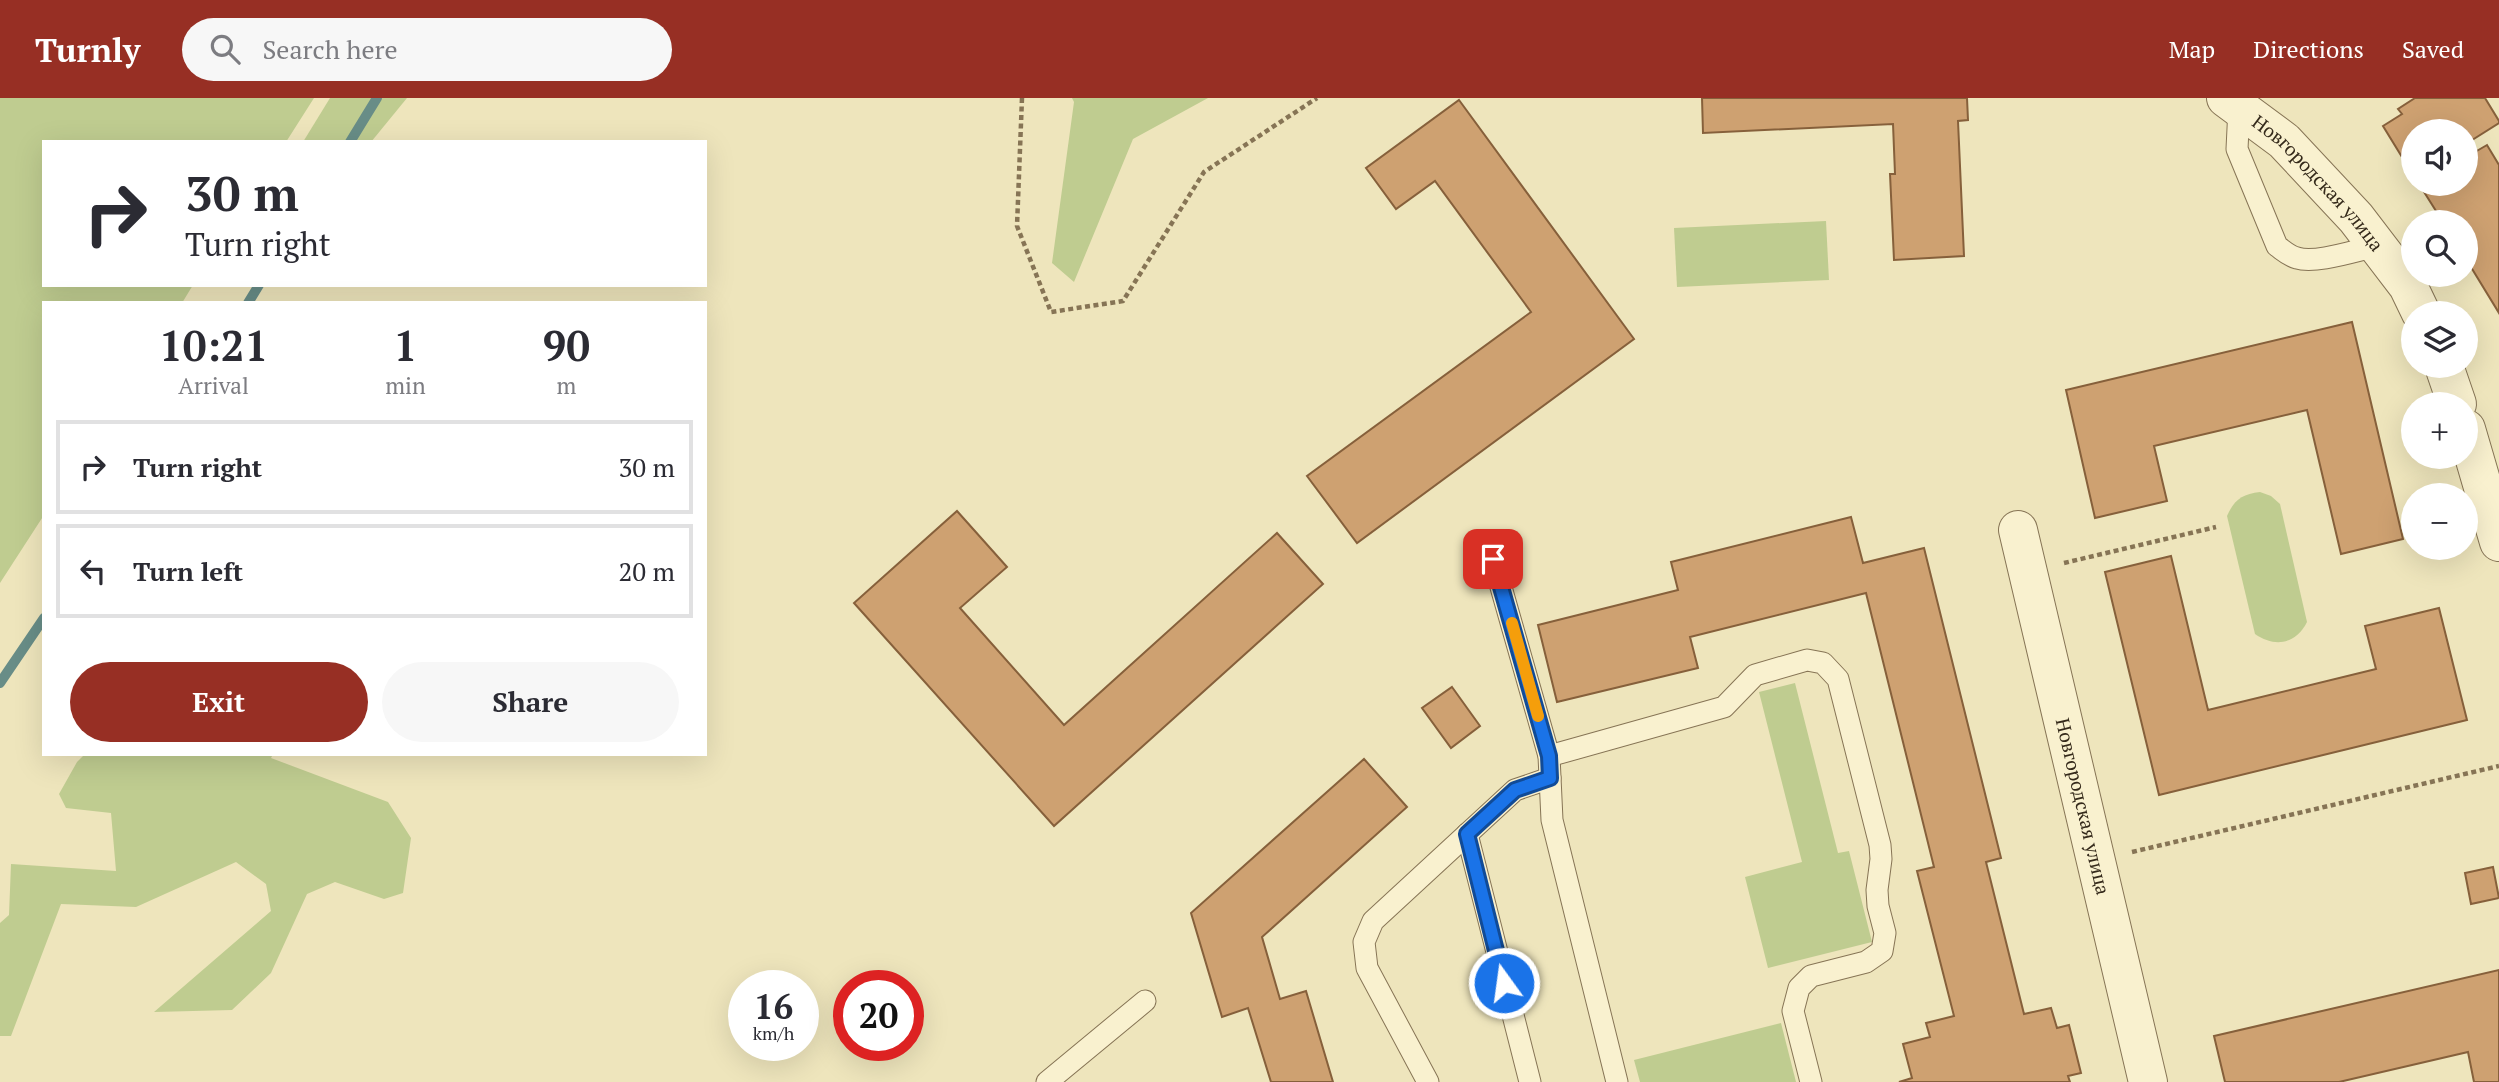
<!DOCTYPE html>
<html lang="en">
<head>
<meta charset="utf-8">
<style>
  :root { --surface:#fff; --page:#f7f7f7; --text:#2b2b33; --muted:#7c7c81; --line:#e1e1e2; --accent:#972f24 }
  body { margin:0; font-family:"PT Serif",serif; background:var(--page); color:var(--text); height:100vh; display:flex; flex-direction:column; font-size:26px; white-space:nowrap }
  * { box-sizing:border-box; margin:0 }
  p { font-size:23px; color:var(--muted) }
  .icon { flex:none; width:38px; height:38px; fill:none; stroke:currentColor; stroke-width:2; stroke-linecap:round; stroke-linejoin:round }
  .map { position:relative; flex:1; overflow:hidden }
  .drawer { position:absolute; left:42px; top:203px; width:665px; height:455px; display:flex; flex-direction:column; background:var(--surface); border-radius:0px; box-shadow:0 7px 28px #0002 }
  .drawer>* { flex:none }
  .banner { position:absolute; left:42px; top:42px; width:665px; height:147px; border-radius:0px; box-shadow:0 7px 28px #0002; background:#fff; color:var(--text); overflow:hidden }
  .buttons { position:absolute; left:2401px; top:21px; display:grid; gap:14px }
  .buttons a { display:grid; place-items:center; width:77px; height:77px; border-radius:50%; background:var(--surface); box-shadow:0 7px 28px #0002; font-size:35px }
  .speed { position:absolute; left:728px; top:872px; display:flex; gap:14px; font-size:35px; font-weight:700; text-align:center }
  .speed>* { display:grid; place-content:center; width:91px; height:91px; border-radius:50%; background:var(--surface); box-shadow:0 7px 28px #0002; line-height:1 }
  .speed small { font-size:18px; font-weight:400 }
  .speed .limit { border:10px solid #d22; background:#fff; color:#111 }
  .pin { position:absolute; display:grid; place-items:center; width:60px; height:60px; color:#fff; margin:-30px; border-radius:14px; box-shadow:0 4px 10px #0006 }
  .me { position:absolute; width:77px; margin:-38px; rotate:346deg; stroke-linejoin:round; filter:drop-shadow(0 0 5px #0008) }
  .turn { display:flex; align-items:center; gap:24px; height:147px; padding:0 28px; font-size:32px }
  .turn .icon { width:91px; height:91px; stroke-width:2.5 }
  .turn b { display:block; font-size:49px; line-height:60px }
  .eta { display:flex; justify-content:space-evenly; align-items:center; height:119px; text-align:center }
  .eta b { font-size:42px; font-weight:700; line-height:49px }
  .primary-button { display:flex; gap:14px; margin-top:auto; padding:14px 28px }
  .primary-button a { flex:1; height:80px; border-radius:42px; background:var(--accent); color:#fff; font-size:28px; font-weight:700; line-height:80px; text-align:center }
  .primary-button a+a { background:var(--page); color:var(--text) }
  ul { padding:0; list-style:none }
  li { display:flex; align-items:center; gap:21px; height:94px; margin:0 14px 10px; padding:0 14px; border:4px solid var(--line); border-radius:0px }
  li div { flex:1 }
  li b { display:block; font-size:26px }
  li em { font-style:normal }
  header { display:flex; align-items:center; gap:42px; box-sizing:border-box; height:98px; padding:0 35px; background:var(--accent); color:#fff }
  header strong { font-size:33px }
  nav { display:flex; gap:38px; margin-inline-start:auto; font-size:24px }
  .search { width:490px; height:63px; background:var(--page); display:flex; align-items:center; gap:18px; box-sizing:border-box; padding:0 24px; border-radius:38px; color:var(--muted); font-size:26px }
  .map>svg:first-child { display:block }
  .green { fill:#bfcc90 }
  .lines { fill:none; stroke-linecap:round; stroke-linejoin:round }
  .stream { stroke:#688d87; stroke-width:10 }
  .building { fill:#cea171; stroke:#86603b; stroke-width:2 }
  .lane-casing { stroke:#867455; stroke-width:23 }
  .street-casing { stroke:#867455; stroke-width:40 }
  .path { stroke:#867455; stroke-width:4.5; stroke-dasharray:5 3.5; stroke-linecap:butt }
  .lane { stroke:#f9f1cf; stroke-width:21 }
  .street { stroke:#f9f1cf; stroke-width:38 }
  .route-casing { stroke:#114b97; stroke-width:18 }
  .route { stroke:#1a73e8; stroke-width:12 }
  .slow { stroke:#f59e0b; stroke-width:12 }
  .labels { text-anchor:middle; stroke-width:5; stroke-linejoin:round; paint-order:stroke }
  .street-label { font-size:19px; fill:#352a1b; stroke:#f6eecc }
</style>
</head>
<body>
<header>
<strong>Turnly</strong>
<div class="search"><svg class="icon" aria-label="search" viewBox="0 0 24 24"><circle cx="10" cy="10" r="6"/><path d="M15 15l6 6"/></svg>Search here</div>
<nav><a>Map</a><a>Directions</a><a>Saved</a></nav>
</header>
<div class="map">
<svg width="2499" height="984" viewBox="0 0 2499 984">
  <rect width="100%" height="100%" fill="#eee5bc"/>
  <g class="green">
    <path d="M0 0H314L286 44H44V187H193L182 205H44V417L0 485Z"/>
    <path d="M330 0H407L371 44H303Z"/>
    <path d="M1072 0H1208L1133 41 1074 184 1052 165 1074 4Z"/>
    <path d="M1826 123 1829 182 1677 189 1674 130Z"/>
    <path d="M2260 394 2271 398 2280 406 2307 524C2296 546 2275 550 2255 536L2227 418C2234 402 2242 396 2260 394Z"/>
    <path d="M1795 585 1838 755 1849 753 1872 844 1768 870 1745 779 1802 764 1759 594Z"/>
    <path d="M85 656H273L271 660 388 704 411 740 403 795 384 801 335 784 307 796 271 875 232 912 154 914 271 813 266 786 236 764 136 809 61 806 11 938H0V825L9 817 11 766 116 773 111 715 66 710 59 696 77 664Z"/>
    <path d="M1781 925 1796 984H1640L1634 962Z"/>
  </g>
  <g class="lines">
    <g class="stream">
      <path d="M350 44 377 0"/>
      <path d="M248 205 259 187"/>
      <path d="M0 585 44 520"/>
    </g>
  </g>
  <g class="building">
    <path d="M1702 0H1967L1968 22 1958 23 1964 158 1894 162 1890 76H1895L1893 26 1703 35Z"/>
    <path d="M2415 0H2485L2499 23V25L2469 44 2475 54 2487 47 2499 67V215L2466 161V124H2443L2419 86H2466V33H2413V77L2383 28 2402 16 2398 11Z"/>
    <path d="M1459 2 1634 241 1357 445 1307 378 1531 214 1435 83 1396 111 1366 70Z"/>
    <path d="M2352 224 2403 441 2341 456 2307 312 2154 348 2167 403 2095 420 2066 292Z"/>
    <path d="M957 413 1007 469 960 510 1064 627 1277 435 1323 486 1054 728 854 505Z"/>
    <path d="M1851 419 1863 465 1924 450 2001 760 1986 764 2024 916 2051 910 2057 930 2069 927 2081 975 2068 978 2070 984H1899L1912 980 1903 946 1930 939 1926 925 1954 918 1917 773 1934 769 1866 495 1690 539 1698 570 1557 604 1538 527 1678 492 1671 464Z"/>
    <path d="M2171 458 2208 612 2376 571 2365 528 2439 510 2467 622 2159 697 2105 474Z"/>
    <path d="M1452 589 1480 628 1451 650 1422 610Z"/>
    <path d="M1364 661 1407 709 1262 839 1280 901 1306 893 1333 984H1271L1248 910 1222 919 1191 815Z"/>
    <path d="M2493 769 2499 800 2471 806 2465 775Z"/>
    <path d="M2499 872V984H2474L2468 954 2339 984H2225L2214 938Z"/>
  </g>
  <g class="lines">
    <defs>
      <g id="lane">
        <path d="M2239 10 2237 51 2277 148C2284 153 2289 158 2297 160 2316 166 2357 152 2377 148"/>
        <path d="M1493 461 1549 658 1552 722 1617 984"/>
        <path d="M1549 658 1724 609 1755 577 1807 562 1823 565 1838 581 1880 747 1881 761 1877 792 1878 808 1885 835 1882 853 1866 864 1811 878 1799 890 1793 913 1811 984"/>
        <path d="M1467 736 1530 984"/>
        <path d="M1047 984 1145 903"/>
        <path d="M1428 984 1367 870 1364 844 1373 823 1515 692 1550 680"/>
      </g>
      <g id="street">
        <path id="s1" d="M2226 0 2284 43 2356 120 2408 188 2421 215"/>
        <path d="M2444 268 2457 306"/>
        <path d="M2466 331 2499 444"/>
        <path id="s2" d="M2018 432 2148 984"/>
      </g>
    </defs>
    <use href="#lane" class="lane-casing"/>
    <use href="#street" class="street-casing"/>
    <g class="path">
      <path d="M1022 0 1017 128 1051 214 1123 203 1204 74 1317 0"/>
      <path d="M2064 465 2216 429"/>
      <path d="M2132 754 2499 668"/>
    </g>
    <use href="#lane" class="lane"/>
    <use href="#street" class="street"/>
  </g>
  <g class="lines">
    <defs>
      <path id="route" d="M1493 461 1549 658 1550 680 1515 692 1467 736 1504 885"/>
    </defs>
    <use href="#route" class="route-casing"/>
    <use href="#route" class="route"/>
    <path class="slow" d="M1512 525 1538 618"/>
  </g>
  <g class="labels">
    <g class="street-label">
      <text dy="7" stroke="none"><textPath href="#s1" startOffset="126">Новгородская улица</textPath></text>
      <text dy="7" stroke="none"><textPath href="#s2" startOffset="284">Новгородская улица</textPath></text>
    </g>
  </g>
</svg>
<div class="buttons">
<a><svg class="icon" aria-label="sound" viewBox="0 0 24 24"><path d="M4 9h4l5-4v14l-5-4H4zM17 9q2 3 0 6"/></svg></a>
<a><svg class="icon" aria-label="search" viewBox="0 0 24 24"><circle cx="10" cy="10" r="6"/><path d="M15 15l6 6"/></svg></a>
<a><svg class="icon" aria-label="layers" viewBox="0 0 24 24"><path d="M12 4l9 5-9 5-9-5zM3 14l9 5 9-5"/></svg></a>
<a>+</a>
<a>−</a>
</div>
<div class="speed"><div>16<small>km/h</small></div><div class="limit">20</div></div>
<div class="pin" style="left:1493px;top:461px;background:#d93025"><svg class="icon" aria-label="arrive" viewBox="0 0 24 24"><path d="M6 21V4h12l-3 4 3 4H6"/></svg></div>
<svg class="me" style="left:1504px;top:885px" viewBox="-20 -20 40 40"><circle r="17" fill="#1a73e8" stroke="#fff" stroke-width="3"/><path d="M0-11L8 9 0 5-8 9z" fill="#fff"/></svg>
<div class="banner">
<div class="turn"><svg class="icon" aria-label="right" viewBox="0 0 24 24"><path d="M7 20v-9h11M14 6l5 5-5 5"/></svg><div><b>30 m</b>Turn right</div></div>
</div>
<section class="drawer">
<div class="eta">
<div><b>10:21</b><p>Arrival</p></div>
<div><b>1</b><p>min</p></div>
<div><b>90</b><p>m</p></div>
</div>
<ul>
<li><svg class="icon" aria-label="right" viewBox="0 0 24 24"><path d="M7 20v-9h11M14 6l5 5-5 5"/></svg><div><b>Turn right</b></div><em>30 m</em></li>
<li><svg class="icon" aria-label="left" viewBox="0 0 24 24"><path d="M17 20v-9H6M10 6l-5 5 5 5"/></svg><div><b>Turn left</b></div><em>20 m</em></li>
</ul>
<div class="primary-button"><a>Exit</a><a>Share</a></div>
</section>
</div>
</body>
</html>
